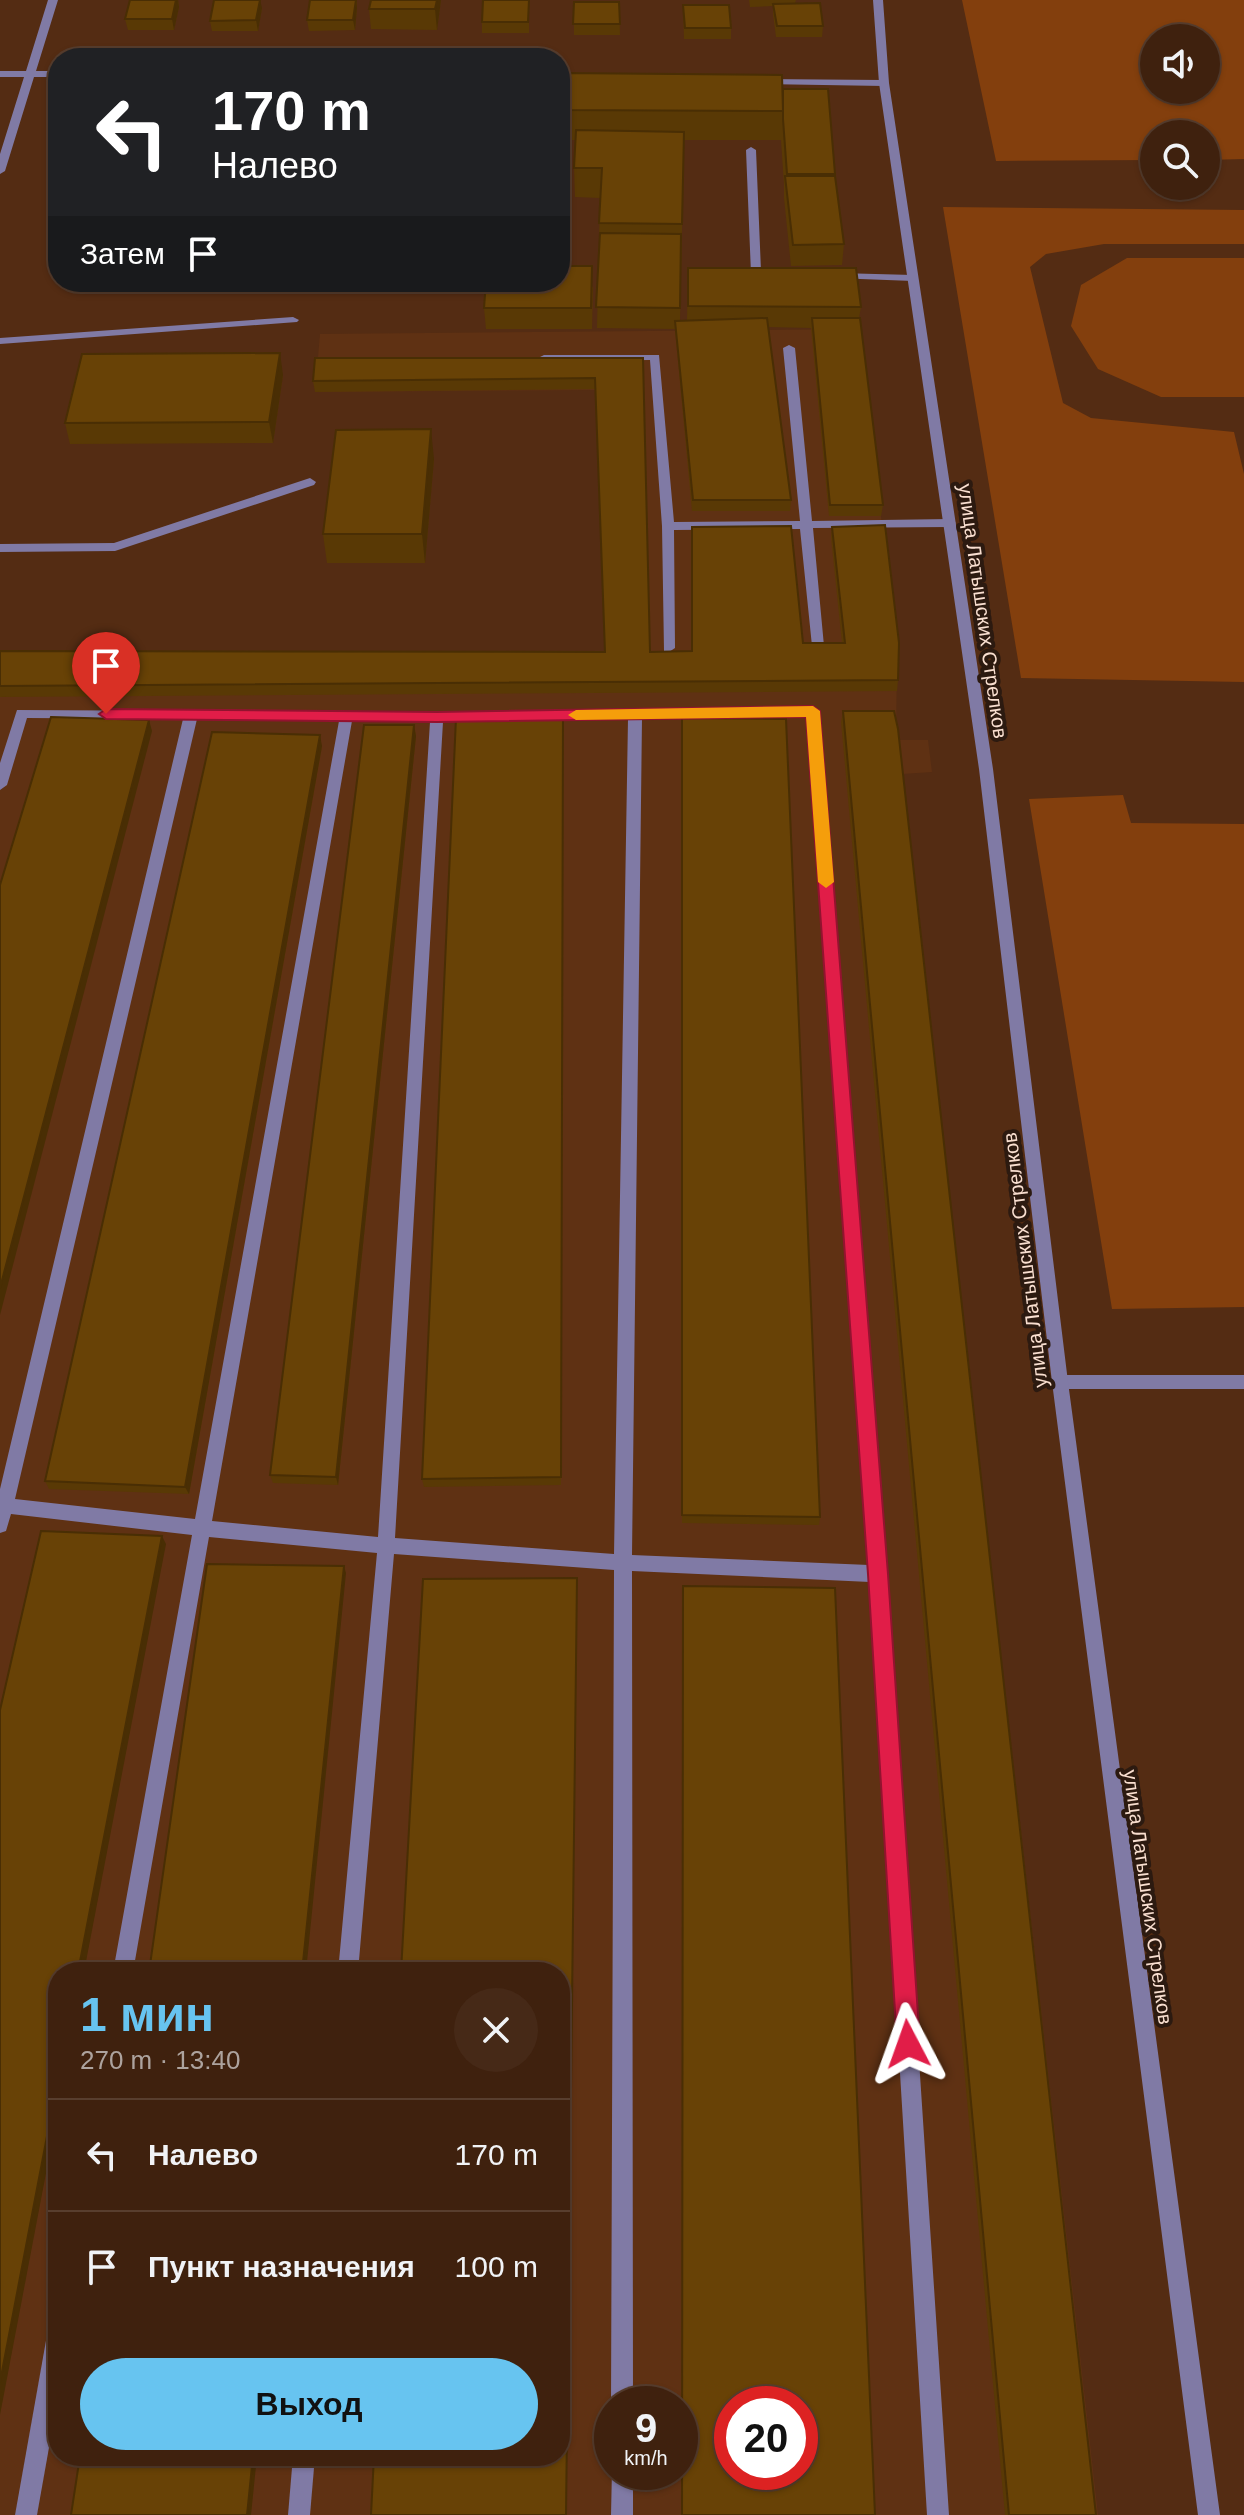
<!DOCTYPE html>
<html lang="ru">
<head>
<meta charset="utf-8">
<style>
  :root { --surface:#3f210e; --page:#462917; --text:#f1f3f6; --muted:#ada39e; --line:#583e2e; --accent:#67c4f0 }
  body { margin:0; font-family:Arial,sans-serif; background:var(--page); color:var(--text); height:100vh; display:flex; flex-direction:column; font-size:30px; white-space:nowrap }
  * { box-sizing:border-box; margin:0 }
  p { font-size:26px; color:var(--muted) }
  .icon { flex:none; width:44px; height:44px; fill:none; stroke:currentColor; stroke-width:2; stroke-linecap:round; stroke-linejoin:round }
  .map { position:relative; flex:1; overflow:hidden }
  .drawer { position:absolute; left:48px; top:1962px; width:522px; height:504px; display:flex; flex-direction:column; background:var(--surface); border-radius:32px; box-shadow:0 2px 6px #0004,0 0 0 2px var(--line) }
  .drawer>* { flex:none }
  .banner { position:absolute; left:48px; top:48px; width:522px; height:244px; border-radius:32px; box-shadow:0 2px 6px #0004,0 0 0 2px var(--line); background:#202124; color:#fff; overflow:hidden }
  .controls { position:absolute; left:1140px; top:24px; display:grid; gap:16px }
  .controls a { display:grid; place-items:center; width:80px; height:80px; border-radius:50%; background:var(--surface); box-shadow:0 2px 6px #0004,0 0 0 2px var(--line); font-size:40px }
  .speed { position:absolute; left:594px; top:2386px; display:flex; gap:16px; font-size:40px; font-weight:700; text-align:center }
  .speed>* { display:grid; place-content:center; width:104px; height:104px; border-radius:50%; background:var(--surface); box-shadow:0 2px 6px #0004,0 0 0 2px var(--line); line-height:1 }
  .speed small { font-size:20px; font-weight:400 }
  .speed .limit { border:12px solid #d22; background:#fff; color:#111 }
  .pin { position:absolute; display:grid; place-items:center; width:68px; height:68px; color:#fff; margin:-82px -34px; border-radius:50% 50% 50% 0; rotate:-45deg; box-shadow:0 0 8px #0007 }
  .pin .icon { rotate:45deg }
  .me { position:absolute; width:88px; margin:-44px; rotate:356deg; stroke-linejoin:round; filter:drop-shadow(0 0 6px #0008) }
  .turn { display:flex; align-items:center; gap:28px; height:168px; padding:0 32px; font-size:36px }
  .turn .icon { width:104px; height:104px; stroke-width:2.5 }
  .turn b { display:block; font-size:56px; line-height:68px }
  .then { display:flex; align-items:center; height:76px; padding:0 32px; background:#0003; gap:16px; font-size:30px }
  .round { display:grid; place-items:center; flex:none; width:84px; height:84px; border-radius:42px; background:var(--page) }
  .headline { display:flex; align-items:center; justify-content:space-between; height:136px; padding:0 32px }
  h1 { font-size:48px; font-weight:800; line-height:60px; color:var(--accent) }
  .button { display:flex; gap:16px; margin-top:auto; padding:16px 32px }
  .button a { flex:1; height:92px; border-radius:48px; background:var(--accent); color:#111; font-size:32px; font-weight:800; line-height:92px; text-align:center }
  ul { padding:0; list-style:none }
  li { display:flex; align-items:center; gap:24px; height:112px; padding:0 32px; border-top:2px solid var(--line) }
  li div { flex:1 }
  li b { display:block; font-size:30px }
  li em { font-style:normal }
  .map>svg:first-child { display:block }
  .built { fill:#5f3113; fill-rule:evenodd }
  .green { fill:#833f0d; fill-rule:evenodd }
  .lines { fill:none; stroke-linecap:round; stroke-linejoin:round }
  .service { fill:#807aa5; fill-rule:evenodd }
  .minor { fill:#807aa5; fill-rule:evenodd }
  .tertiary { fill:#807aa5; fill-rule:evenodd }
  .wall { fill:#593905 }
  .shaded-wall { fill:#492e04 }
  .building { fill:#684206; stroke:#492e04; stroke-width:2; fill-rule:evenodd }
  .route { fill:#e11d48; stroke:#92132f; stroke-width:2 }
  .slow { fill:#f59e0b }
  .labels { text-anchor:middle; stroke-width:8; stroke-linejoin:round; paint-order:stroke }
  .street-label { font-size:20px; fill:#f9dfd0; stroke:#2c1a10 }
</style>
</head>
<body>
<div class="map">
<svg width="1244" height="2515" viewBox="0 0 1244 2515">
  <rect width="100%" height="100%" fill="#542c13"/>
  <path class="built" d="M859 329 897 653 896 740H928L932 772 902 774 1098 2515H0V662L605 663 595 390 315 392 320 334ZM58 1972H560V2456H58ZM612 2404H680V2472H612ZM732 2404H800V2472H732Z"/>
  <g class="green">
    <path d="M962 0H1244V159L1206 160V134H1154V160L996 161ZM1154 38H1206V90H1154Z"/>
    <path d="M943 207 1244 210V244H1104L1046 254 1030 267 1063 403 1091 418 1234 432 1244 474V682L1021 678Z"/>
    <path d="M1127 258H1244V397H1161L1098 369 1071 326 1081 285Z"/>
    <path d="M1123 795 1131 823 1244 824V1307L1112 1309 1029 799Z"/>
  </g>
  <g class="lines">
    <g class="service">
      <path d="M751 147 756 150 761 271 775 273 776 275C771 280 756 279 751 274L746 150Z"/>
      <path d="M838 273 913 275 918 278 913 281 834 278V274Z"/>
      <path d="M293 317 299 320 297 322 0 344V338Z"/>
      <path d="M789 345 795 348 812 521 950 519 956 523 950 527 813 528 824 646 818 650 812 646 800 529 674 530 675 648 669 652 664 651 662 526 650 360 544 361 538 358 544 355H659L674 522 800 521 783 348Z"/>
      <path d="M310 478 316 482 314 485 115 551 0 552V544L114 543Z"/>
      <path d="M813 706 820 711 887 1574 949 2515H927L870 1582 632 1571 633 2404H612V2406L611 2404 614 1570 394 1554 358 1972H338L377 1553 209 1537 133 1972H113L192 1535 11 1514 6 1531 0 1533V1489L183 719 27 718 7 785 0 790V763L17 710 437 712ZM807 716 869 1565 632 1555 642 718ZM197 719 339 721 195 1519 15 1499ZM628 719 614 1554 395 1538 443 722ZM352 721 430 722 378 1537 212 1521Z"/>
      <path d="M1060 1375H1244V1389H1060L1054 1387 1052 1382 1054 1377Z"/>
      <path d="M58 2324V2397L37 2515H15L47 2335 50 2327Z"/>
      <path d="M293 2456H315L310 2515H288Z"/>
      <path d="M612 2469V2472H633V2515H611Z"/>
    </g>
    <g class="minor">
      <path d="M48 0H58L36 71H58V77H34L5 171 0 174V154L24 77H0V71H26Z"/>
      <path d="M762 79 884 80 889 83 884 86 759 84 757 82Z"/>
    </g>
    <path class="tertiary" d="M873 0H883L889 83 993 769 1068 1382 1220 2515H1198L1052 1382 979 769 879 83Z"/>
  </g>
  <g class="wall">
    <path d="M130 0H178L179 7 174 30H128L125 19Z"/>
    <path d="M310 0H357V8L355 30 309 31 307 20Z"/>
    <path d="M441 0 437 30 371 29 369 9Z"/>
    <path d="M529 0V33H482V22Z"/>
    <path d="M749 0H796L795 3 823 26 822 37H776L773 14V6L750 7Z"/>
    <path d="M574 2H619L620 35H574Z"/>
    <path d="M683 5 731 28V39H684Z"/>
    <path d="M262 8 258 31H212L210 21Z"/>
    <path d="M560 73 783 89 835 174 844 244 842 265 791 266 784 198V185L781 140H684L680 321 687 320 688 268 861 307 859 318 883 505 881 516H829L811 328 768 327 791 500 790 511H692L675 329 597 328 600 198 575 197 574 168 576 140H560Z"/>
    <path d="M58 182V217L53 198Z"/>
    <path d="M593 287 592 329H486L484 308Z"/>
    <path d="M643 358 650 652 692 651 803 643H842L831 538 832 527 898 680 897 691 0 697V651L605 652 595 389 315 392 313 381Z"/>
    <path d="M283 375 273 443 70 444 65 423Z"/>
    <path d="M434 459 425 563H327L323 534Z"/>
    <path d="M843 711 1096 2515H1005L841 722Z"/>
    <path d="M563 717 561 1485 424 1487 422 1479Z"/>
    <path d="M682 718 820 1517 819 1525 682 1523Z"/>
    <path d="M414 725 416 736 338 1485 273 1483 270 1475Z"/>
    <path d="M322 746 189 1494 49 1489 45 1481Z"/>
  </g>
  <g class="shaded-wall">
    <path d="M176 0H178L179 7 174 30 172 19Z"/>
    <path d="M260 0 262 8 258 31 256 20Z"/>
    <path d="M356 0 357 8 355 30 353 20Z"/>
    <path d="M437 0H441L437 30 435 9Z"/>
    <path d="M280 353 283 375 273 443 269 422Z"/>
    <path d="M431 429 434 459 425 563 422 534Z"/>
    <path d="M149 720 152 731 0 1315V1288Z"/>
    <path d="M414 725 416 736 338 1485 336 1477Z"/>
    <path d="M320 735 322 746 189 1494 185 1487Z"/>
    <path d="M162 1536 166 1544 84 1972H78Z"/>
    <path d="M344 1566 346 1573 306 1972H302Z"/>
    <path d="M58 2079V2110L0 2415V2382Z"/>
    <path d="M253 2456H257L251 2515H247Z"/>
  </g>
  <g class="building">
    <path d="M130 0H176L172 19H125Z"/>
    <path d="M214 0H260L256 20 210 21Z"/>
    <path d="M310 0H356L353 20H307Z"/>
    <path d="M371 0H437L435 9H369Z"/>
    <path d="M483 0H529L528 22H482Z"/>
    <path d="M574 2H619L620 24H573Z"/>
    <path d="M820 3 823 26H777L773 4Z"/>
    <path d="M683 5H729L731 28H685Z"/>
    <path d="M560 73 782 75 783 111 560 110Z"/>
    <path d="M783 89H828L835 174H787L783 119Z"/>
    <path d="M576 130 684 132 682 224 599 223 602 168H574Z"/>
    <path d="M785 176H835L844 244 793 245Z"/>
    <path d="M58 182V198H53Z"/>
    <path d="M600 233 681 234 680 308 596 307Z"/>
    <path d="M560 266H592L591 308H484L486 282H560Z"/>
    <path d="M688 268H856L861 307 688 306Z"/>
    <path d="M767 318 791 500H693L675 321Z"/>
    <path d="M812 318H860L883 505H830Z"/>
    <path d="M280 353 269 422 65 423 82 354Z"/>
    <path d="M315 358H643L650 652 692 651V527L791 526 803 643H845L832 527 885 525 899 643 898 680 0 686V651L605 652 595 378 313 381Z"/>
    <path d="M431 429 422 534H323L336 430Z"/>
    <path d="M843 711H894L898 729 1096 2515H1009Z"/>
    <path d="M51 717 149 720 0 1288V885Z"/>
    <path d="M563 717 561 1477 422 1479 456 718Z"/>
    <path d="M682 718 786 719 820 1517 682 1515Z"/>
    <path d="M364 725H414L336 1477 270 1475Z"/>
    <path d="M212 732 320 735 185 1487 45 1481Z"/>
    <path d="M41 1531 162 1536 78 1972H58V2079L0 2382V1710Z"/>
    <path d="M207 1564 344 1566 302 1972H149Z"/>
    <path d="M577 1578 566 2515H371L374 2456H560V1972H401L423 1579Z"/>
    <path d="M683 1586 835 1588 875 2515H682ZM732 2404H800V2472H732Z"/>
    <path d="M80 2456H253L247 2515H71Z"/>
  </g>
  <path class="route" d="M813 706 820 711 888 1574 920 2044 916 2052 908 2056 900 2052 897 2044 868 1574 806 717 437 722 106 719 99 714 106 709 437 712Z"/>
  <path class="slow" d="M813 706 820 711 834 882 826 888 818 882 806 717 576 720 568 715 576 710Z"/>
  <g class="labels">
    <g class="street-label">
      <text transform="translate(983 611) rotate(82)" y="7">улица Латышских Стрелков</text>
      <text transform="translate(1025 1260) rotate(-97)" y="7">улица Латышских Стрелков</text>
      <text transform="translate(1148 1897) rotate(82)" y="7">улица Латышских Стрелков</text>
    </g>
  </g>
</svg>
<div class="controls">
<a><svg class="icon" aria-label="sound" viewBox="0 0 24 24"><path d="M4 9h4l5-4v14l-5-4H4zM17 9q2 3 0 6"/></svg></a>
<a><svg class="icon" aria-label="search" viewBox="0 0 24 24"><circle cx="10" cy="10" r="6"/><path d="M15 15l6 6"/></svg></a>
</div>
<div class="speed"><div>9<small>km/h</small></div><div class="limit">20</div></div>
<div class="pin" style="left:106px;top:714px;background:#d93025"><svg class="icon" aria-label="arrive" viewBox="0 0 24 24"><path d="M6 21V4h12l-3 4 3 4H6"/></svg></div>
<svg class="me" style="left:908px;top:2044px" viewBox="-20 -20 40 40"><path d="M0-17L14 15 0 8-14 15z" fill="#e11d48" stroke="#fff" stroke-width="4"/></svg>
<div class="banner">
<div class="turn"><svg class="icon" aria-label="left" viewBox="0 0 24 24"><path d="M17 20v-9H6M10 6l-5 5 5 5"/></svg><div><b>170 m</b>Налево</div></div>
<div class="then">Затем<svg class="icon" aria-label="arrive" viewBox="0 0 24 24"><path d="M6 21V4h12l-3 4 3 4H6"/></svg></div>
</div>
<section class="drawer">
<div class="headline"><div><h1>1 мин</h1><p>270 m · 13:40</p></div><a class="round"><svg class="icon" aria-label="close" viewBox="0 0 24 24"><path d="M6 6l12 12M18 6L6 18"/></svg></a></div>
<ul>
<li><svg class="icon" aria-label="left" viewBox="0 0 24 24"><path d="M17 20v-9H6M10 6l-5 5 5 5"/></svg><div><b>Налево</b></div><em>170 m</em></li>
<li><svg class="icon" aria-label="arrive" viewBox="0 0 24 24"><path d="M6 21V4h12l-3 4 3 4H6"/></svg><div><b>Пункт назначения</b></div><em>100 m</em></li>
</ul>
<div class="button"><a>Выход</a></div>
</section>
</div>
</body>
</html>
